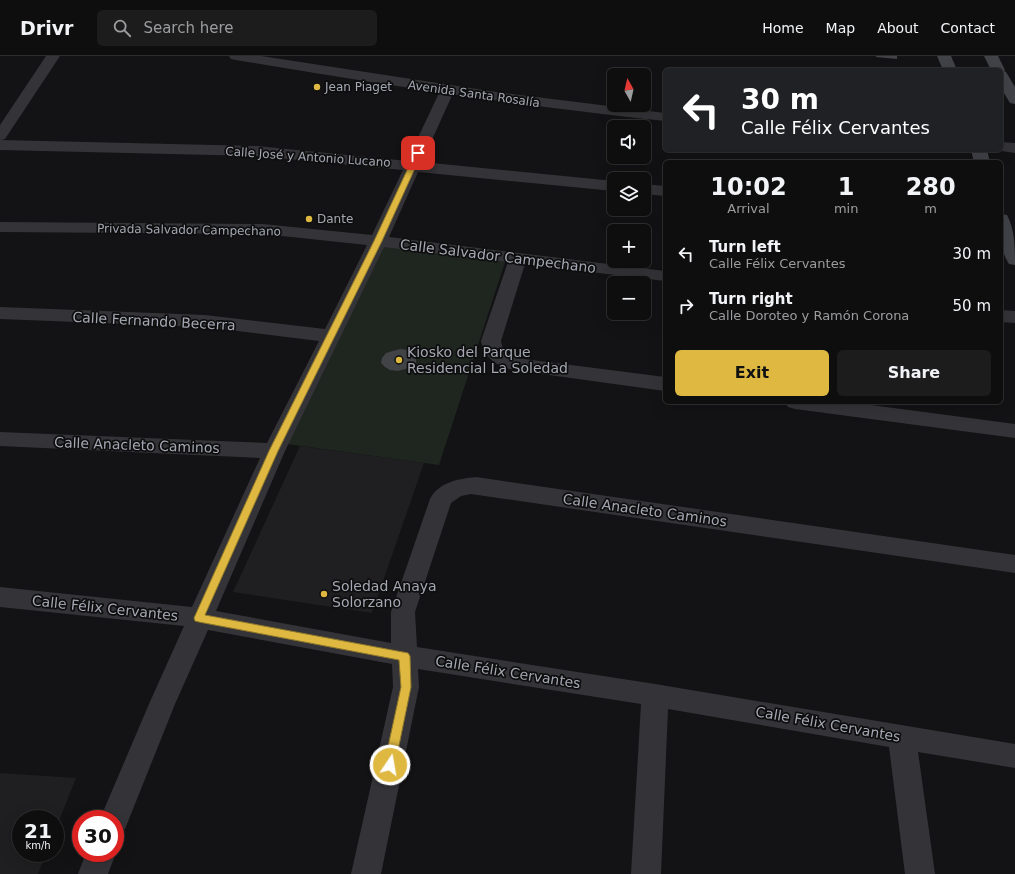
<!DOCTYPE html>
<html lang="en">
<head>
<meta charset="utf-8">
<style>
  :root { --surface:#0e0e0f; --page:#1c1c1d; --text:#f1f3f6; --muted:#9b9c9e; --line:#2e2e2f; --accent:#deb840 }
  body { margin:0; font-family:"DejaVu Sans",sans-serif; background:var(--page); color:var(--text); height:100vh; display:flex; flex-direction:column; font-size:15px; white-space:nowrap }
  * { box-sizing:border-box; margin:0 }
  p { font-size:13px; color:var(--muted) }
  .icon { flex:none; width:22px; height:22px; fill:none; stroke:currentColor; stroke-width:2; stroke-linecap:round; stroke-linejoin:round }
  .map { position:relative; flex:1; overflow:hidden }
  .side { position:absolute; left:663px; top:104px; width:340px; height:244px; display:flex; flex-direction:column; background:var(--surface); border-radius:6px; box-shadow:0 4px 16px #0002,0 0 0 1px var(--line) }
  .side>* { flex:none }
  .banner { position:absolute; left:663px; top:12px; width:340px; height:84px; border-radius:6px; box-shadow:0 4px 16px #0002,0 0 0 1px var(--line); background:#202124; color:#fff; overflow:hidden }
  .needle { width:26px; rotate:352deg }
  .controls { position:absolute; left:607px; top:12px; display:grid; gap:8px }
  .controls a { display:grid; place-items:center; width:44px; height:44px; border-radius:6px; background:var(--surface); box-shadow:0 4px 16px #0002,0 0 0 1px var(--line); font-size:20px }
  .speed { position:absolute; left:12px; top:754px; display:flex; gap:8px; font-size:20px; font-weight:700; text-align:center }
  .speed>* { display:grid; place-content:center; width:52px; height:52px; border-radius:50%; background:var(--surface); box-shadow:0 4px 16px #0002,0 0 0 1px var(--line); line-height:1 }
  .speed small { font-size:10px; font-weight:400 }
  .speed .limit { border:6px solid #d22; background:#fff; color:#111 }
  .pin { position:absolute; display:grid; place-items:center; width:34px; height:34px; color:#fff; margin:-17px; border-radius:8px; box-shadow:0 2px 6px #0006 }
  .me { position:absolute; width:44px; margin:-22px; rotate:12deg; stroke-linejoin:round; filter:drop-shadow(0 0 3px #0008) }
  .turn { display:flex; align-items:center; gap:14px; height:84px; padding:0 12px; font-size:18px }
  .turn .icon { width:52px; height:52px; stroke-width:2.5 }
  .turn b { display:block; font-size:28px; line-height:34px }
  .eta { display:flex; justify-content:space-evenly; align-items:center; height:68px; text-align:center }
  .eta b { font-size:24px; font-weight:600; line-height:28px }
  .primary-button { display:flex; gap:8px; margin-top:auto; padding:8px 12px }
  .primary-button a { flex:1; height:46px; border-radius:6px; background:var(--accent); color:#111; font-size:16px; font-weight:600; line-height:46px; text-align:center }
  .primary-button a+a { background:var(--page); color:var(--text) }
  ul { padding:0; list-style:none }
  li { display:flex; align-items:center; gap:12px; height:52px; padding:0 12px }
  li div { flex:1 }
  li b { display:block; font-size:15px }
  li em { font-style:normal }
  header { display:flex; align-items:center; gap:24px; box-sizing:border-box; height:56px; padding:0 20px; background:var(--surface); border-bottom:1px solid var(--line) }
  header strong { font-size:19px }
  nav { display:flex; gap:22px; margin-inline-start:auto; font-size:14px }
  .search { width:280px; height:36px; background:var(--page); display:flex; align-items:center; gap:10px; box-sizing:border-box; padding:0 14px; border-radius:6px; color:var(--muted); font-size:15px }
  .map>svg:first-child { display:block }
  .built { fill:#1f1f21 }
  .green { fill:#1f2620 }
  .building { fill:#424347 }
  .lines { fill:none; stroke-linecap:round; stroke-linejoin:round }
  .minor { fill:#343438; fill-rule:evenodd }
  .tertiary { fill:#343438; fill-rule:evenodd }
  .secondary { fill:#424348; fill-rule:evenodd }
  .route { fill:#deb840; stroke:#90782a }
  .poi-dot { fill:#deb840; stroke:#0e0e0f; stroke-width:1.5 }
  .labels { text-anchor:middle; stroke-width:3.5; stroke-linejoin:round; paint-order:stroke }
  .far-poi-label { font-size:12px; fill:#a5a8b3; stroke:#0e0e0f; text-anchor:start }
  .far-street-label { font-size:12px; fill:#a5a8b3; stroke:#0e0e0f }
  .street-label { font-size:14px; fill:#a5a8b3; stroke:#0e0e0f }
  .poi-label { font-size:14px; fill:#a5a8b3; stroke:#0e0e0f; text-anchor:start }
</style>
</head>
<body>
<header>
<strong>Drivr</strong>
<div class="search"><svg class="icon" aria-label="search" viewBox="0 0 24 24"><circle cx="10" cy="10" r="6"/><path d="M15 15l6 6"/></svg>Search here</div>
<nav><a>Home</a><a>Map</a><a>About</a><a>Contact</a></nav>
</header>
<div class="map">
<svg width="1015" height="818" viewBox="0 0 1015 818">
  <rect width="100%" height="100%" fill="#131214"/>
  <g class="built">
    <path d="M300 390 424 407 372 557 233 536Z"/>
    <path d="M0 717 76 722 55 775V763H21V797H46L38 818H0Z"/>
  </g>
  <path class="green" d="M382 190 506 203 439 409 287 388Z"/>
  <g class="building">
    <path d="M876 0H897V3L876 1Z"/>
    <path d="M400 293 408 294 413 297 416 302V307L412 311 398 315 390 314 385 311 381 307 382 302 386 297Z"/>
  </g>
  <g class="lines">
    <g class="minor">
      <path d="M46 0H60L5 83 1 84 257 90 407 105 440 35 442 32 447 31 452 32 454 35 422 106 614 125V135L418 116 389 181 665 215V225L525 208 501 285 503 294 516 302 665 321V335L513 314C497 310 485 303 481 285L508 206 384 191 285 395 216 555 391 587V556L430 443C439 426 458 423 476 421L1015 499V517L471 438 461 440 451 447 415 556 417 591 655 628 1015 688V712L918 696 935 818H905L889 691 668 653 661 818H631L641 648 418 613 419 631 381 818H351L393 631 392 608 208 574 175 648 125 773 115 777V763H100L149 648 184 570 0 551V531L192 551 260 402 0 390V376L267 387 319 285 205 271 0 263V251L205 259 325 273 367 189 263 178 0 176V166L263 168 372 179 403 114 257 100 0 94V69Z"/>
      <path d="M644 128 665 130V140L644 138Z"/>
      <path d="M1001 254 1015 255V267L1001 266Z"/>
      <path d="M785 346H848L1015 368V382L795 353 788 351Z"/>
      <path d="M115 795 116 797 108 818H78L86 797H115Z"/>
    </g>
    <g class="tertiary">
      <path d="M229 0H261L503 37 665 57V65C521 50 379 28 236 4L231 3Z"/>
      <path d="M1001 86 1015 87V97L995 94H1001Z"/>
    </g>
    <g class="secondary">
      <path d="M937 0H951L957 14H943Z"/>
      <path d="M984 0H998L1005 14 1004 15 1006 16 1015 31V48L1010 47 1001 32V14H991Z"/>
      <path d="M971 94H987L990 106H974Z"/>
      <path d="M1001 158 1007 159C1015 174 1015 192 1015 209L1009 208C999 193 1001 175 1001 158Z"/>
    </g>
  </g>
  <path class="route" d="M416 95 422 97 382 185 278 395 205 559 408 597 410 600 411 631 395 709 394 713 390 714 385 713 384 709 401 631 399 604 199 566 195 565 194 562 269 395 374 185Z"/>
  <g class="poi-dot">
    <circle cx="317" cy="31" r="4"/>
    <circle cx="309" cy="163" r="4"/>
    <circle cx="399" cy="304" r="4"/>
    <circle cx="324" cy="538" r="4"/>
  </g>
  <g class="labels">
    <g class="far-poi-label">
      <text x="325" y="35">Jean Piaget</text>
      <text x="317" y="167">Dante</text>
    </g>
    <g class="far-street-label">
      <text transform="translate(474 38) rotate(8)" y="4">Avenida Santa Rosalía</text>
      <text transform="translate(308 101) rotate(4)" y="4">Calle José y Antonio Lucano</text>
      <text transform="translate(189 174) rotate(1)" y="4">Privada Salvador Campechano</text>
    </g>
    <g class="street-label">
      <text transform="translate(498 200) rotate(7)" y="5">Calle Salvador Campechano</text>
      <text transform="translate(154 265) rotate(3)" y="5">Calle Fernando Becerra</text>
      <text transform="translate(137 389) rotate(2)" y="5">Calle Anacleto Caminos</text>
      <text transform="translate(645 454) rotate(8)" y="5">Calle Anacleto Caminos</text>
      <text transform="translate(105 552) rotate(6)" y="5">Calle Félix Cervantes</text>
      <text transform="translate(508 616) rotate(9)" y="5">Calle Félix Cervantes</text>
      <text transform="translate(828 668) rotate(10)" y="5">Calle Félix Cervantes</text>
    </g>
    <g class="poi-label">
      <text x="407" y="301">Kiosko del Parque<tspan x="407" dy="16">Residencial La Soledad</tspan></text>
      <text x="332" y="535">Soledad Anaya<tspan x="332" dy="16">Solorzano</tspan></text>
    </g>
  </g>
</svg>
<div class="controls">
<a><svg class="needle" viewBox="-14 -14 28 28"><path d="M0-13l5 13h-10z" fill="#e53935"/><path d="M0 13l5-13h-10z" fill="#9b9c9e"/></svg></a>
<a><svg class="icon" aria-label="sound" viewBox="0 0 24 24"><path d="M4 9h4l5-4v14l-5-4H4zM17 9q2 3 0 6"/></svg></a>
<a><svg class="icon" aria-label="layers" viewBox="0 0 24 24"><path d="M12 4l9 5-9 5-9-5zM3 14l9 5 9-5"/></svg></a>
<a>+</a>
<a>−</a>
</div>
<div class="speed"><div>21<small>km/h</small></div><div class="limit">30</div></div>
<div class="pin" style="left:418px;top:97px;background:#d93025"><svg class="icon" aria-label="arrive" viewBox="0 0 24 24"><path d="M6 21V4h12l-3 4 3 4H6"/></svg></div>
<svg class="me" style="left:390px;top:709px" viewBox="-20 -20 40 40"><circle r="17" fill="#deb840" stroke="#fff" stroke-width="3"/><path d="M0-11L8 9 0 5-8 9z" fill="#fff"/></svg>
<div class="banner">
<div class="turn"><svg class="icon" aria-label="left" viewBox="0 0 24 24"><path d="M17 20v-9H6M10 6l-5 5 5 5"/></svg><div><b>30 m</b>Calle Félix Cervantes</div></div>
</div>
<section class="side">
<div class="eta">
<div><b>10:02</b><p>Arrival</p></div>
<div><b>1</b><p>min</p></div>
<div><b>280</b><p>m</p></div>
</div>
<ul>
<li><svg class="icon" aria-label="left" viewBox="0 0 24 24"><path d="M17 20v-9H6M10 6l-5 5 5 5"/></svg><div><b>Turn left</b><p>Calle Félix Cervantes</p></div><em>30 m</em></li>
<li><svg class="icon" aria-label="right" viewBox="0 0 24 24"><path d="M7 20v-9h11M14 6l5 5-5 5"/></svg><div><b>Turn right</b><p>Calle Doroteo y Ramón Corona</p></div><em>50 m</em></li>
</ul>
<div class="primary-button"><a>Exit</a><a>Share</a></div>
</section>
</div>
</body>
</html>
